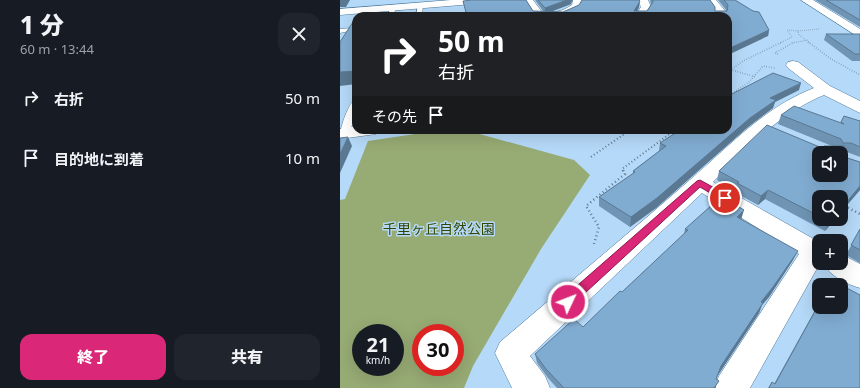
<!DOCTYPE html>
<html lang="ja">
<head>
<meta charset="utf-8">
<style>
  :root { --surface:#171b24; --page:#20242c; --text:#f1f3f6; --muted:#9ea1a6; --accent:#db2777 }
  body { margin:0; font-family:"Noto Sans","Noto Sans JP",sans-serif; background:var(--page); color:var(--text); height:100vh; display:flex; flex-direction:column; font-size:15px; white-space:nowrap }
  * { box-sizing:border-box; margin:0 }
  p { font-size:13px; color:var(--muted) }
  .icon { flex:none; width:22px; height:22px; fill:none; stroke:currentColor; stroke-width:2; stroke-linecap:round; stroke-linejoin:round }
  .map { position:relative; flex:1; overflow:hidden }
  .details { display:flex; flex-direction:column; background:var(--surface); width:340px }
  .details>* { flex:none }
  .hud { position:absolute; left:12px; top:12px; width:380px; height:122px; border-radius:12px; box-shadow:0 4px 16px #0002; background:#202124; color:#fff; overflow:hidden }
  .tools { position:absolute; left:472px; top:146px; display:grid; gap:8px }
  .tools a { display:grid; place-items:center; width:36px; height:36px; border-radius:8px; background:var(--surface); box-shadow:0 4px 16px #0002; font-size:20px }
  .speed { position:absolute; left:12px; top:324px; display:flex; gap:8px; font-size:20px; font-weight:700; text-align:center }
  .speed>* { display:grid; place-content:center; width:52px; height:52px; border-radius:50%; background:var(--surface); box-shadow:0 4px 16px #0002; line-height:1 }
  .speed small { font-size:10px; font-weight:400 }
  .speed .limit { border:6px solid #d22; background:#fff; color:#111 }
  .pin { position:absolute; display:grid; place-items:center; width:34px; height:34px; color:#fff; margin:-17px; border:2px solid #fff; border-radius:50%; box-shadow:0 1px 4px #0007 }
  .me { position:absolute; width:44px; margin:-22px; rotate:47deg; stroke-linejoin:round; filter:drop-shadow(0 0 3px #0008) }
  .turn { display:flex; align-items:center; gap:14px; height:84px; padding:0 20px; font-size:18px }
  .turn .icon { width:52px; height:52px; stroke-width:2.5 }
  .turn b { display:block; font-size:28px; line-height:34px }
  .then { display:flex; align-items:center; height:38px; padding:0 20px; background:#0003; gap:8px; font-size:15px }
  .round { display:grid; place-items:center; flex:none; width:42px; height:42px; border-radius:12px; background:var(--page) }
  .head { display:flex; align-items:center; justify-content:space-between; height:68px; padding:0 20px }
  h1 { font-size:24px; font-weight:800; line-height:30px }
  .cta { display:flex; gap:8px; margin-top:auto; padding:8px 20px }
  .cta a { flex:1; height:46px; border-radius:12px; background:var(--accent); color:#fff; font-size:16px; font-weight:800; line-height:46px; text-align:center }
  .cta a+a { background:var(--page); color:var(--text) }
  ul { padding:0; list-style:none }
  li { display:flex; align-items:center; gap:12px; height:60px; padding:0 20px }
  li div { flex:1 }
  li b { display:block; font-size:15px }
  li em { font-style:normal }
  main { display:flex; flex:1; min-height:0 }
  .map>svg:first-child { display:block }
  .green { fill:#97ab74; fill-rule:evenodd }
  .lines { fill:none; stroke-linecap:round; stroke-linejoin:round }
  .service-casing { stroke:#4e789a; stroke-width:1 }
  .minor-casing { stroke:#4e789a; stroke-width:1 }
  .path-far3 { stroke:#617c93; stroke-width:1; stroke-dasharray:0.5 1.5; stroke-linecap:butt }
  .path-far2 { stroke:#617c93; stroke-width:1.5; stroke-dasharray:0.5 2; stroke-linecap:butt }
  .path-far1 { stroke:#617c93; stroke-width:2; stroke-dasharray:1 2.5; stroke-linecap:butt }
  .path { stroke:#617c93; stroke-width:2.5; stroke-dasharray:1 3; stroke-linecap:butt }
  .service { fill:#fff; fill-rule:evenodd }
  .minor { fill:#fff; fill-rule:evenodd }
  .wall { fill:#6f94b4 }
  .shaded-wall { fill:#5a7892 }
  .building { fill:#81acd1; stroke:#5a7892; fill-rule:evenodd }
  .route { fill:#db2777; stroke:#8e194d }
  .labels { text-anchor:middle; stroke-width:3; stroke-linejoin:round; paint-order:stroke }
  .park-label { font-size:14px; fill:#334600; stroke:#b5d9f8 }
</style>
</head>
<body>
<main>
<section class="details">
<div class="head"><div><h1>1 分</h1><p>60 m · 13:44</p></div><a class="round"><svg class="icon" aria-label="close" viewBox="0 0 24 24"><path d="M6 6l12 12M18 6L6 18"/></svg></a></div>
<ul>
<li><svg class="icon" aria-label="right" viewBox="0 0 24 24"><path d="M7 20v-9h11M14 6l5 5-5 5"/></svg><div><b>右折</b></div><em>50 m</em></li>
<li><svg class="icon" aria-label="arrive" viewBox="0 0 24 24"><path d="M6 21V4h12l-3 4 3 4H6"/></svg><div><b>目的地に到着</b></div><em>10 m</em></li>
</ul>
<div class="cta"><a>終了</a><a>共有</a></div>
</section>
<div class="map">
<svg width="520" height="388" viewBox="0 0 520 388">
  <rect width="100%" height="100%" fill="#b5d9f8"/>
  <path class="green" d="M102 130H125L234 160 250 175 201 249 133 366 124 388H0V200L5 199 28 141ZM21 333H55V367H21ZM81 333H115V367H81Z"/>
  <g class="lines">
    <defs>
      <g id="service">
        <path d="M78 4 83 5 82 16H76Z"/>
        <path d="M51 7 56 8 53 16H47Z"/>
        <path d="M0 29 11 28 14 30 0 33Z"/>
        <path d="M16 99V115L9 133 8 135H0C0 128 9 101 16 99Z"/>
      </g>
      <g id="minor">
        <path d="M111 0H150L145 3 0 15V9Z"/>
        <path d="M183 0H193L205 16H195Z"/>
        <path d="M233 0H243L239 9 223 16H206L207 14 223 10 232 5Z"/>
        <path d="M298 0H308L311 7 305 16H295L301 7Z"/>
        <path d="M366 0H376L386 12 385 16H375L376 12Z"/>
        <path d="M461 0H473L514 25 520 29V38Z"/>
        <path d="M453 61 458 62 490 86 520 101V113L484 95C440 113 407 148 373 182L479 242 480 263 410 388H374L379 376 459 254 362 193 190 356 205 376 210 388H172L155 353 160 342C223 288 288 234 351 179 391 145 423 108 474 88L448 68 446 65 448 62Z"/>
        <path d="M16 126V130H39L36 134 0 139V129Z"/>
        <path d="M501 254 520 264V288C506 284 490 276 483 263H501Z"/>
      </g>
    </defs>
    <use href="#service" class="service-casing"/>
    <use href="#minor" class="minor-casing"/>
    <g class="path-far3">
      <path d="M440 43 452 37 447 30 458 31"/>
      <path d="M452 43 468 40"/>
      <path d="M470 43 459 35 458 31 479 29"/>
    </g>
    <g class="path-far2">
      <path d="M468 42 491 59 520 75"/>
      <path d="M438 54 435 53 454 42"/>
      <path d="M388 69 416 77"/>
      <path d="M388 72 401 62 442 42"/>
      <path d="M388 96 408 83 423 66 435 68"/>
    </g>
    <g class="path-far1">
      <path d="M251 157 290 130"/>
      <path d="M283 171 282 169 335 130"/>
    </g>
    <g class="path">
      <path d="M501 204 520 214"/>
      <path d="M254 244 259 227 246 206 285 174 283 170"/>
    </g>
    <use href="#service" class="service"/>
    <use href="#minor" class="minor"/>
  </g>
  <g class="wall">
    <path d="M195 0H232L231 4 212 11 223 12 299 7 297 11H307L311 5 310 0H370L375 11H387L378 0H395L429 30 428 36 388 16H127L123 1 193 11H203Z"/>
    <path d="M475 0H520V27Z"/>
    <path d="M486 34H520V61H512L484 40Z"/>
    <path d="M459 90 435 102 433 108 408 127 316 208 290 227 259 206V197L293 174V171L319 151 320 143 388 130V96Z"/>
    <path d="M441 115 501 123 504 116 520 121V157L507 152H504V157L520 162V190L501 212 479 197V219H495L485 231 425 199 418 205 394 192 395 190 377 180 379 171 482 148 492 146 438 124Z"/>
    <path d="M401 219 453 260 429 297 422 305 419 313 378 375 376 379V388H217L208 378 197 363 195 354 243 327 282 292 344 234 345 229Z"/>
    <path d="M520 229V263L506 255Z"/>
    <path d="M479 303V307L520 388H428L432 382 434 384Z"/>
  </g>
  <g class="shaded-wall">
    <path d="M0 0H10L6 7H0Z"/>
    <path d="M227 0H232L231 4 205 14V8Z"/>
    <path d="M300 1 299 7 295 16 294 11Z"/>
    <path d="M429 30 428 36 388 55V49Z"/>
    <path d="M16 71V84L0 86V72Z"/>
    <path d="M461 83 459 90 435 102 433 108 408 127 316 208 290 227 291 217 430 98Z"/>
    <path d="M8 137 12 146 0 173V154Z"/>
    <path d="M520 186V190L501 212V209Z"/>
    <path d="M428 190 425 199 418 205 421 196Z"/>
    <path d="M404 210 401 220 397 217Z"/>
    <path d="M492 219H495L485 231 490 221Z"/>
    <path d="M458 251 453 260 429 297 422 305 419 313 378 375 381 366 421 302Z"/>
  </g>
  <g class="building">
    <path d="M132 0H186L193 11 223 12 239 5 242 0H299L300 1 294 11H307L313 2 312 0H370L375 7V11H387L388 5 384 0H395L413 11 419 12 429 30 388 49V16H127L123 1Z"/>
    <path d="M198 0H227L205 8Z"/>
    <path d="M486 0H520V20Z"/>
    <path d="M13 22H16V71L0 72V42Z"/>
    <path d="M486 34H520V54H515Z"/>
    <path d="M433 73 461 83 430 98 436 100 410 118 317 198 291 217 259 197 295 172 293 171 326 146 320 143 340 130H388V96Z"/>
    <path d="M454 106 504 124 501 122 504 116 520 121V147L511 143H503L501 139 441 115Z"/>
    <path d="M427 125 482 148 484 146H504V157L520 162V186L501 209V197H479V216L428 190 421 196 397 183 399 182 379 171ZM479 153H501V175H479Z"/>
    <path d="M8 137 0 154V138Z"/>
    <path d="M382 196 404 210 397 217 458 251 433 287 421 302 423 303 381 366 376 379 379 381 374 388H224L206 369 195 354 234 319 243 327 280 291 282 292 348 230 345 229Z"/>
    <path d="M485 219H492L490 221Z"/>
    <path d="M520 229V250L511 245Z"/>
    <path d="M492 281 500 285H490Z"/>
    <path d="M501 285 520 295V388H429L432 382 435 384 479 304V307H501Z"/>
  </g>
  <path class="route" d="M360 180 389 196V200H382L360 187 232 305 228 307 223 305 222 302 223 298 357 181Z"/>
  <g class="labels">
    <g class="park-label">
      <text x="99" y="234">千里ヶ丘自然公園</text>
    </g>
  </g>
</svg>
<div class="tools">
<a><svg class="icon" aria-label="sound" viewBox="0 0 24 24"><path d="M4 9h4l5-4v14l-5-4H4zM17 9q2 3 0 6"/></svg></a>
<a><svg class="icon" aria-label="search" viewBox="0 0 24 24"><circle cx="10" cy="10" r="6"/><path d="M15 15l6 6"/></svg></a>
<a>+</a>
<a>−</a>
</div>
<div class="speed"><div>21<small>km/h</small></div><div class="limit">30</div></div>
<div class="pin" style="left:385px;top:198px;background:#d93025"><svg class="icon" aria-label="arrive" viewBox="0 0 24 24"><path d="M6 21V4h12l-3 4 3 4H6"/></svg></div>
<svg class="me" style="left:228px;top:302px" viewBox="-20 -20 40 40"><circle r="17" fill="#db2777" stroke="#fff" stroke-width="3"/><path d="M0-11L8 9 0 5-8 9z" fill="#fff"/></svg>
<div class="hud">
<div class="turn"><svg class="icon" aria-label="right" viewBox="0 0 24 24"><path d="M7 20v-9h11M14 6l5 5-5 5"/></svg><div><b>50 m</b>右折</div></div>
<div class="then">その先<svg class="icon" aria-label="arrive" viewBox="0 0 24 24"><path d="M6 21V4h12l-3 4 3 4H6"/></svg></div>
</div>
</div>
</main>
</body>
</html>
